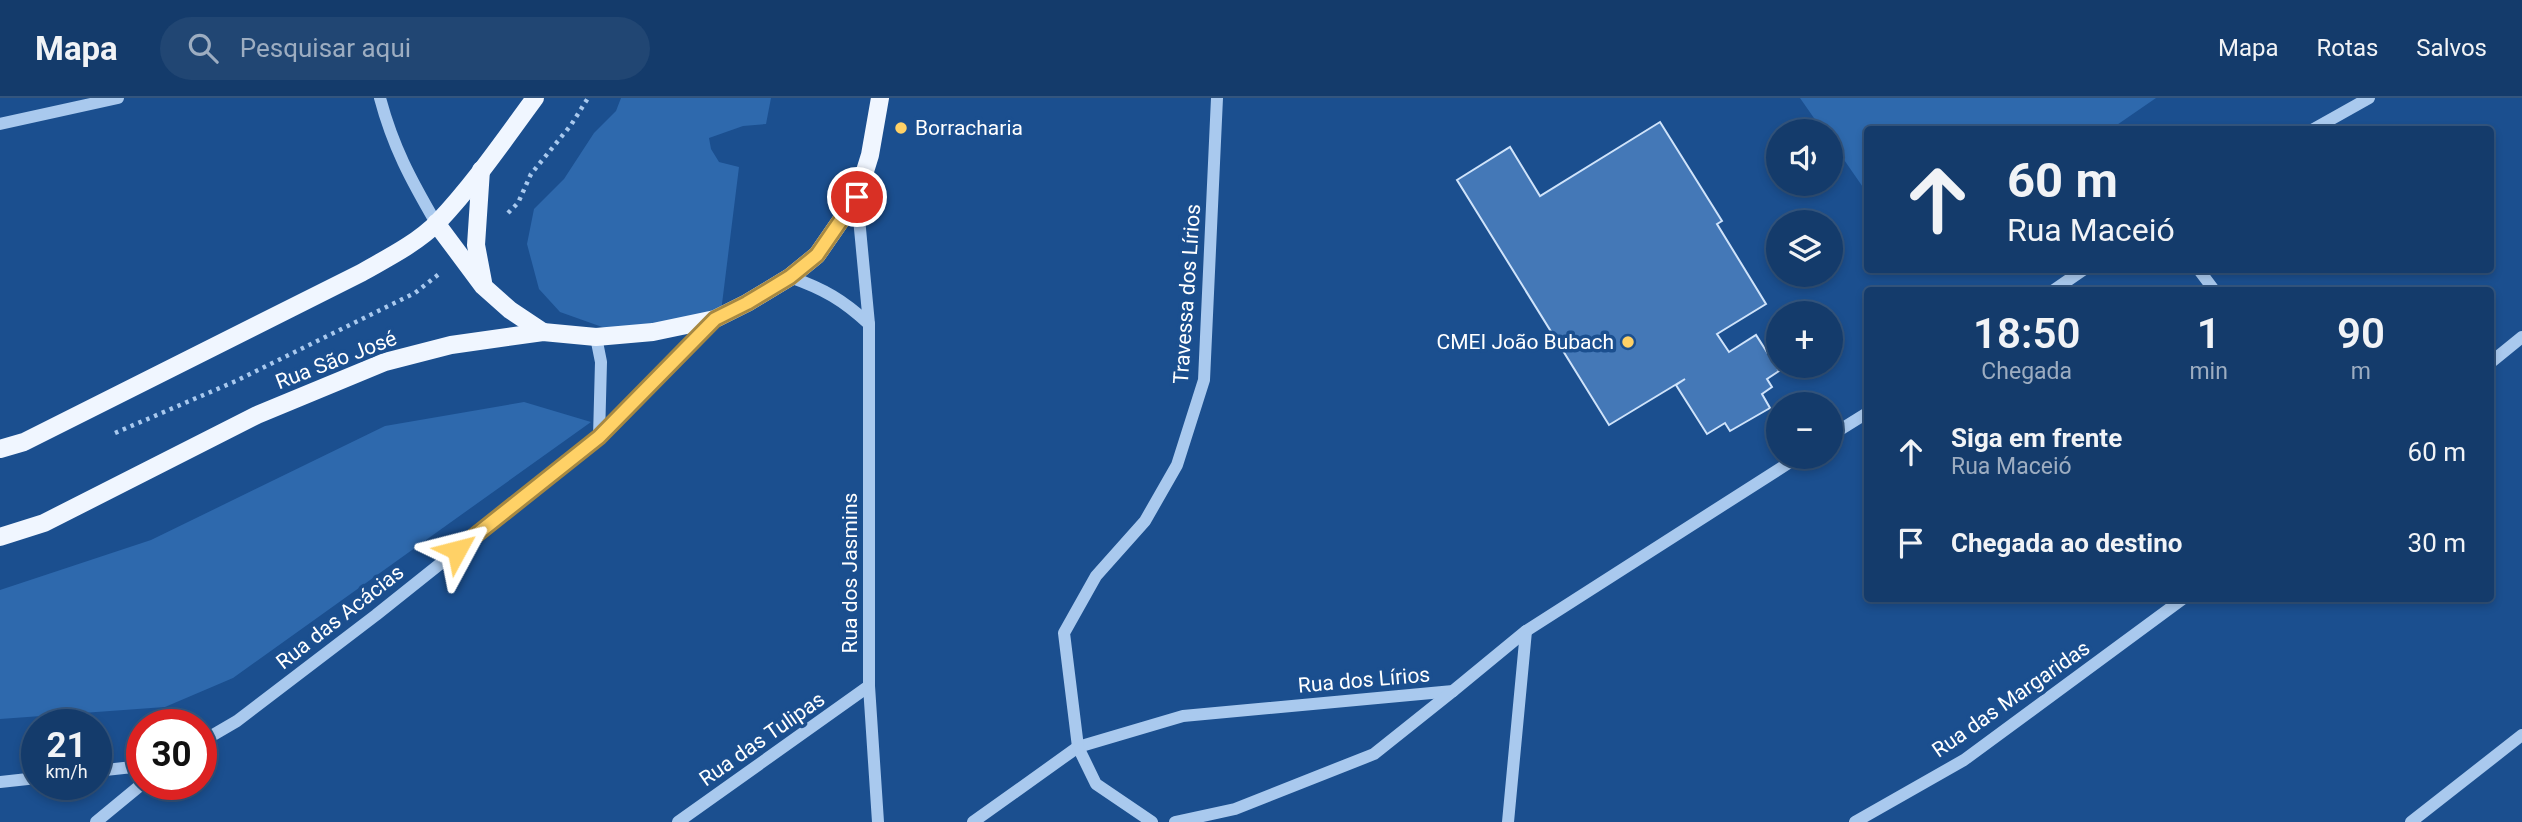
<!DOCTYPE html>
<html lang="pt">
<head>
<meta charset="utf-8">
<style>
  :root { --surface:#143b6b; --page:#214673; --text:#f1f3f6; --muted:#9dadc1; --line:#33557e }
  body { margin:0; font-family:Roboto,sans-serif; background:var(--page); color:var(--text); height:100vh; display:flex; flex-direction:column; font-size:26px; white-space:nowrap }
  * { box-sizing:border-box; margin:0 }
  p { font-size:23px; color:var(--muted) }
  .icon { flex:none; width:38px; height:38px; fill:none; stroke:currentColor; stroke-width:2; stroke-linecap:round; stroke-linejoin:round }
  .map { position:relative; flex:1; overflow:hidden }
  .panel { position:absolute; left:1864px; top:189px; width:630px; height:315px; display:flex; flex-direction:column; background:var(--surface); border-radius:7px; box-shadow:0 4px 10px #0003,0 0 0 2px var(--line) }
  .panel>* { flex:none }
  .top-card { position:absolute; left:1864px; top:28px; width:630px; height:147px; border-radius:7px; box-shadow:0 4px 10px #0003,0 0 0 2px var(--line); background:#143b6b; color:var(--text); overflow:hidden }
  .fabs { position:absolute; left:1766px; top:21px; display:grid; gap:14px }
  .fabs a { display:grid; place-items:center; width:77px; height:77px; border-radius:50%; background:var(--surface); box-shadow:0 4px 10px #0003,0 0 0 2px var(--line); font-size:35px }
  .speed { position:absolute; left:21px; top:611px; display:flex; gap:14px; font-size:35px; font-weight:700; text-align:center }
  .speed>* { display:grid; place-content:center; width:91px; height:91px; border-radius:50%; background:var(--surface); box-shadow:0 4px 10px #0003,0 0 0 2px var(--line); line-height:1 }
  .speed small { font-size:18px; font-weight:400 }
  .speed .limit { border:10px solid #d22; background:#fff; color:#111 }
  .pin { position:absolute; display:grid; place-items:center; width:60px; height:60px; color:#fff; margin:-30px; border:4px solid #fff; border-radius:50%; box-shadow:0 2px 7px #0007 }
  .me { position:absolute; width:77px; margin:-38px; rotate:52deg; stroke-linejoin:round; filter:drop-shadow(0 0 5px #0008) }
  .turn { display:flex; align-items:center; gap:24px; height:147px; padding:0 28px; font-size:32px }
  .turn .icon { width:91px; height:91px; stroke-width:2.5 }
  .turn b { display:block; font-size:49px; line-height:60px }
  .eta { display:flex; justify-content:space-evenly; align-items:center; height:119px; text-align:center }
  .eta b { font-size:42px; font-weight:600; line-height:49px }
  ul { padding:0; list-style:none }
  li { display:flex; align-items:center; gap:21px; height:91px; padding:0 28px }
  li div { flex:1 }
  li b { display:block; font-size:26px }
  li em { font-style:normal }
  header { display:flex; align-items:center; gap:42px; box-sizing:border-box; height:98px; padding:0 35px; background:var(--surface); border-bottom:2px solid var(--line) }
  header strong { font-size:33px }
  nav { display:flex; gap:38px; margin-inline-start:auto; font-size:24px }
  .search { width:490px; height:63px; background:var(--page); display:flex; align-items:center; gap:18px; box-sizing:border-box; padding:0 24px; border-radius:38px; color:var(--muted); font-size:26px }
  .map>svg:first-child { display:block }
  .green { fill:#2e69ad }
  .building { fill:#4478b7; stroke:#cfe3fa; stroke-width:2 }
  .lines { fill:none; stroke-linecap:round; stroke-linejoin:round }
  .path { stroke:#a9c9ee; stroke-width:4.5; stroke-dasharray:3.5 5; stroke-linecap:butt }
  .minor { stroke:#a9c9ee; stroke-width:12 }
  .major { stroke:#f0f6ff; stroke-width:18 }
  .route-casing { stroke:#a68842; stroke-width:18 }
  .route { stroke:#ffd166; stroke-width:12 }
  .poi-dot { fill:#ffd166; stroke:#1b4f8f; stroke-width:2.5 }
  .labels { text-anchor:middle; stroke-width:7; stroke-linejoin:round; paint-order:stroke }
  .poi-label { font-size:21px; fill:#fff; stroke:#1b4f8f; text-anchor:start }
  .street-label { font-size:21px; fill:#fff; stroke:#1b4f8f }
</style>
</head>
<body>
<header>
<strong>Mapa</strong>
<div class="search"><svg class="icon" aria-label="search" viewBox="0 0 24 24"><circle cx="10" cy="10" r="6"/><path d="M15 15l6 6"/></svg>Pesquisar aqui</div>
<nav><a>Mapa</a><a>Rotas</a><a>Salvos</a></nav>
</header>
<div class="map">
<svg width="2522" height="724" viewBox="0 0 2522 724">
  <rect width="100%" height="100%" fill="#1b4f8f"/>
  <g class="green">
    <path d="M621 0H771L766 26 743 28 709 40 711 51 719 64 739 69 721 214 663 225 605 230 560 214 539 191 527 146 534 111 564 81 594 35 616 13Z"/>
    <path d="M1800 0H2156L2111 31 1867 32V95L1831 43 1830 33H1823Z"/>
    <path d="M524 304 591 324 233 580 165 609 0 621V492L151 442 385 328Z"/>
  </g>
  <path class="building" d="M1660 24 1722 123 1717 126 1766 206 1717 236 1729 254 1756 237 1779 273 1767 281 1772 289 1762 296 1770 310 1730 333 1725 325 1707 336 1676 287 1685 281 1609 327 1457 82 1510 49 1540 98Z"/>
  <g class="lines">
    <g class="path">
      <path d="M508 115 518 105 531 76 571 27 588 0"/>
      <path d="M115 335 236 283 415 195 439 176"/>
    </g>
    <g class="minor">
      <path d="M380 0C393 49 411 82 436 125"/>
      <path d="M0 26 118 0"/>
      <path d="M2312 32 2369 0"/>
      <path d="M857 99 869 226V588L878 724"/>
      <path d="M2199 172 2214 192"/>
      <path d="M790 179C824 191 843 202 869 226"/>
      <path d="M2054 192 2083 172"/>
      <path d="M596 239 601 264 599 339"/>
      <path d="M2490 265 2522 239"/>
      <path d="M1830 338 1867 315"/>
      <path d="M201 644 237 623 376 517 599 339 714 221"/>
      <path d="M96 673 142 668"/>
      <path d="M0 684 37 680"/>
      <path d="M96 724 142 686"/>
      <path d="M678 724 869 588"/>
      <path d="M973 724 1078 649 1183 618 1453 593 1526 533 1798 359"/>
      <path d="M1152 724 1096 686 1078 649 1064 535 1096 478 1145 423 1177 367 1204 282 1217 0"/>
      <path d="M1175 724 1235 711 1374 656 1453 593"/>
      <path d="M1508 724 1526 533"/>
      <path d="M1855 724 1964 662 2184 500"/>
      <path d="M2411 724 2522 637"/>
    </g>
    <g class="major">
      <path d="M481 72 476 147 483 184"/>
      <path d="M436 125 483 188 510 212 543 234"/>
      <path d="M0 351 24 344 361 175C387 160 416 146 438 124 474 86 504 42 535 0"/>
      <path d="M0 439 44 425 257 317 385 264 451 247 543 234 596 239 653 234 715 221 747 205 790 179 817 157 857 99 870 57 880 0"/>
    </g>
  </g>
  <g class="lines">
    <defs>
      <path id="route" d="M457 452 599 339 715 221 747 205 790 179 817 157 857 99"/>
    </defs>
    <use href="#route" class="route-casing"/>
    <use href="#route" class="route"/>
  </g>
  <g class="poi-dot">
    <circle cx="901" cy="30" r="7"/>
    <circle cx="1628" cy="244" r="7"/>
  </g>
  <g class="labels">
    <g class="poi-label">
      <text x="915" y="37">Borracharia</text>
      <text x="1614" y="251" text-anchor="end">CMEI João Bubach</text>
    </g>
    <g class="street-label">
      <text transform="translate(1187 196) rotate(-86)" y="7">Travessa dos Lírios</text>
      <text transform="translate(336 262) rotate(-21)" y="7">Rua São José</text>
      <text transform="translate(850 475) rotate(-90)" y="7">Rua dos Jasmins</text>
      <text transform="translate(340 519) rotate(-38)" y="7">Rua das Acácias</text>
      <text transform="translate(1364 582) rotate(-5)" y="7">Rua dos Lírios</text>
      <text transform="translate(2011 601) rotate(-35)" y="7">Rua das Margaridas</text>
      <text transform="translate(762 641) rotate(-35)" y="7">Rua das Tulipas</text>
    </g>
  </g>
</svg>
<div class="fabs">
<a><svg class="icon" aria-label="sound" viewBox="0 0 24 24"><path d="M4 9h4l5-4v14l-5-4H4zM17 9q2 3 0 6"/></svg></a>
<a><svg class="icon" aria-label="layers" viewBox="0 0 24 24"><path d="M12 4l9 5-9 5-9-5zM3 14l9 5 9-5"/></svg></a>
<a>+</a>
<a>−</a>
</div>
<div class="speed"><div>21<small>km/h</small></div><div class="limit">30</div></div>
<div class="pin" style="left:857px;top:99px;background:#d93025"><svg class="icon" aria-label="arrive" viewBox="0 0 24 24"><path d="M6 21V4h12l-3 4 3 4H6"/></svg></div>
<svg class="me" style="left:457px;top:452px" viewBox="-20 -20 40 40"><path d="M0-17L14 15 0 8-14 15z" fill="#ffd166" stroke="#fff" stroke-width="4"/></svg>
<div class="top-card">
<div class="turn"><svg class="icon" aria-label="ahead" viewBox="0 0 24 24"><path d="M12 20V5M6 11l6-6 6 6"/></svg><div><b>60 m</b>Rua Maceió</div></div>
</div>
<section class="panel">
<div class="eta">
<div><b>18:50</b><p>Chegada</p></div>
<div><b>1</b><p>min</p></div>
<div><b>90</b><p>m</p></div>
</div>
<ul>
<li><svg class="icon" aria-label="ahead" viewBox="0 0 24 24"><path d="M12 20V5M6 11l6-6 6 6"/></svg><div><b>Siga em frente</b><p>Rua Maceió</p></div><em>60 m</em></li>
<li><svg class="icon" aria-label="arrive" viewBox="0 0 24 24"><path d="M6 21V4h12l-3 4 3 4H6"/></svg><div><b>Chegada ao destino</b></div><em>30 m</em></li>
</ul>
</section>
</div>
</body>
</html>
